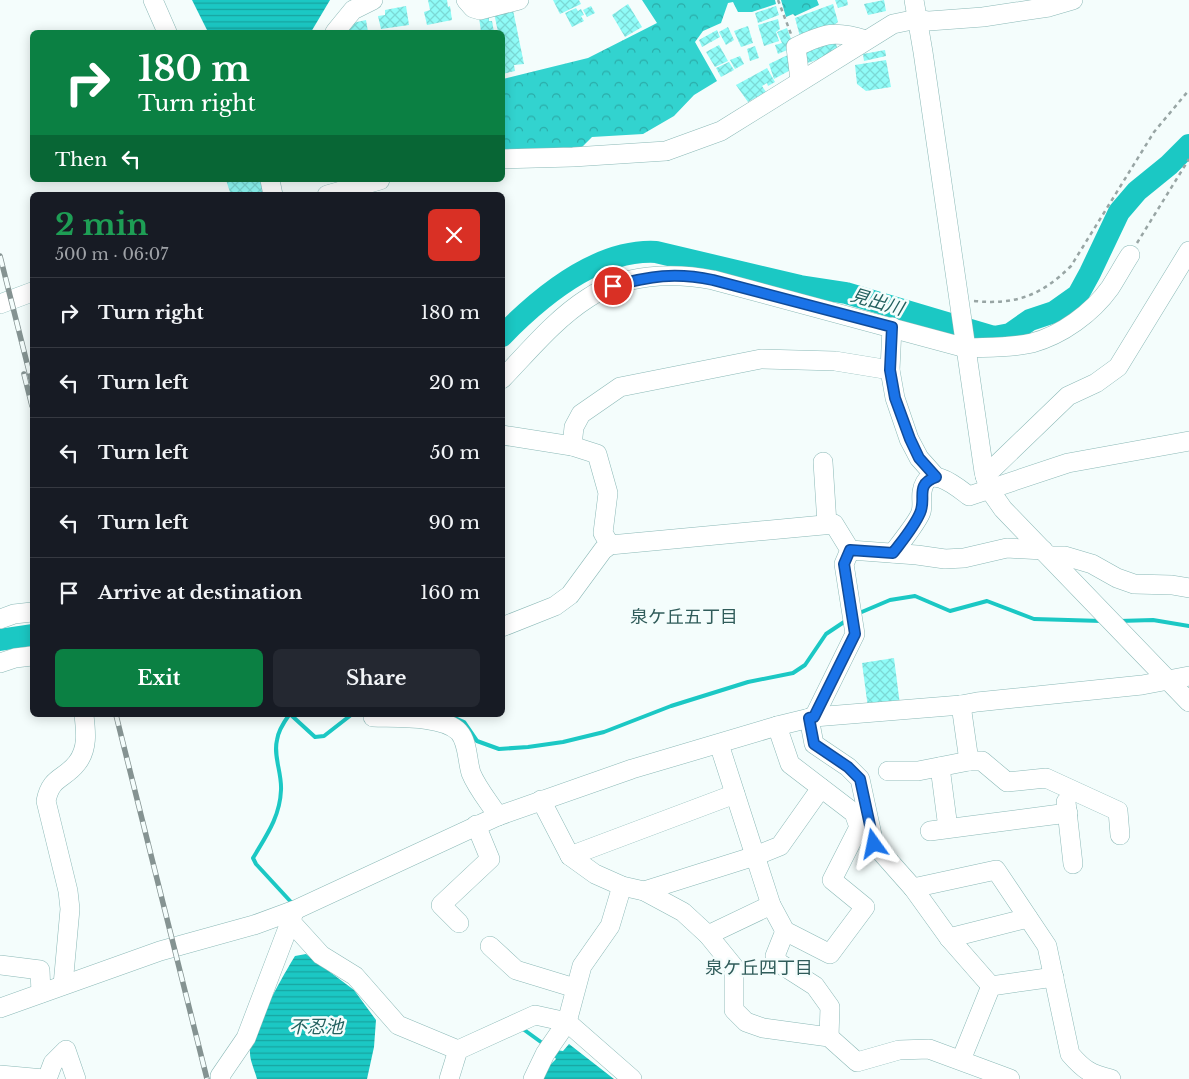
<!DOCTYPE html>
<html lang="en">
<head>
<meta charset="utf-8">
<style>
  :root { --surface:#171b24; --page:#242831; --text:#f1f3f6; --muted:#9ea1a6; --line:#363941; --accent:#0b8043 }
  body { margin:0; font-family:"Libre Baskerville","Noto Sans JP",serif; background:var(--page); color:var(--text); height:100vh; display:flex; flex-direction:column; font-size:19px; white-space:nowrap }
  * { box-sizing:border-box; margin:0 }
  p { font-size:16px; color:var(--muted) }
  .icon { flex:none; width:28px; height:28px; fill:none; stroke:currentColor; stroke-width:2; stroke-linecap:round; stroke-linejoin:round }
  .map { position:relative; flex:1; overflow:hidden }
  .side { position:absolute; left:30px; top:192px; width:475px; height:525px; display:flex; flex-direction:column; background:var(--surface); border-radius:8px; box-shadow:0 2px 12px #0003 }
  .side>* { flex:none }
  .guide { position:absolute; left:30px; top:30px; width:475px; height:152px; border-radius:8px; box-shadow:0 2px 12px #0003; background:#0b8043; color:#fff; overflow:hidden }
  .pin { position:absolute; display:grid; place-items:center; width:42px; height:42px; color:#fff; margin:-21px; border:2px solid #fff; border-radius:50%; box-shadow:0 1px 5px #0007 }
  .me { position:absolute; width:55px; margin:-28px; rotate:348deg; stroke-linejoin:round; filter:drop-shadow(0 0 4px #0008) }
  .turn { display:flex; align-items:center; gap:18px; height:105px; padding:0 25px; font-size:22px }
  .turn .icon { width:65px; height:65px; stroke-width:2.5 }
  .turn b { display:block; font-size:35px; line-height:42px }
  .then { display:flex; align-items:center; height:48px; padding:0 25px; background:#0003; gap:10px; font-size:19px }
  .round { display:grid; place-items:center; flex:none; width:52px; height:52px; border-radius:8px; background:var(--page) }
  .head { display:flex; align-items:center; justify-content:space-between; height:85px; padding:0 25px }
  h1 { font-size:30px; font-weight:800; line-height:38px; color:#1e9e55 }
  .action { display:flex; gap:10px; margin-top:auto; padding:10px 25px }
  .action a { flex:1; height:58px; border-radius:8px; background:var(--accent); color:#fff; font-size:20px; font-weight:800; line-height:58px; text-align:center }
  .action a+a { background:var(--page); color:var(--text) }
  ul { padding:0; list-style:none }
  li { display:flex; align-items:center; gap:15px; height:70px; padding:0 25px; border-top:1px solid var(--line) }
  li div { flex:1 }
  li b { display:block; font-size:19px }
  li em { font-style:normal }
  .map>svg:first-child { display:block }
  .forest { fill:url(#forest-crowns) }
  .water { fill:url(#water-rules) }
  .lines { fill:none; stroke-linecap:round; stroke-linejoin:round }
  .stream { stroke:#1bc8c4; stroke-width:4 }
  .river { stroke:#1bc8c4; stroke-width:22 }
  .building { fill:url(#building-cross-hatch) }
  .minor-casing { stroke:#8bb9b7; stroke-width:20 }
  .path { stroke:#98a5a4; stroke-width:2.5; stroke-dasharray:4 4; stroke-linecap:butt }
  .minor { stroke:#fff; stroke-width:19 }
  .rail-casing { stroke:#859392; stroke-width:5.5 }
  .rail { stroke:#f4fdfc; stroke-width:4; stroke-dasharray:11; stroke-linecap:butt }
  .route-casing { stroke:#114b97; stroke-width:12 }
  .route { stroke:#1a73e8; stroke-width:9 }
  .labels { text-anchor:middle; stroke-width:5; stroke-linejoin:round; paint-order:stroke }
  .water-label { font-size:18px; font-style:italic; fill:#22605e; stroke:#f4fdfc }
  .neighbourhood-label { font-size:18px; fill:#305c5a; stroke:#f4fdfc }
</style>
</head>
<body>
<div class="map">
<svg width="1189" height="1079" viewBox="0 0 1189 1079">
  <defs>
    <pattern id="forest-crowns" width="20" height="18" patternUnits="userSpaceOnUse" patternTransform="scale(1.25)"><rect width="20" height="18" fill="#32d3cf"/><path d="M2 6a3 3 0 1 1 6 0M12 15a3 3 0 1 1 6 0" fill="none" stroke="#2baca9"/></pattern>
    <pattern id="water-rules" width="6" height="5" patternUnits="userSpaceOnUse" patternTransform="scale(1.25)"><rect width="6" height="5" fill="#1bc8c4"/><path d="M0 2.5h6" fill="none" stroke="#18a4a0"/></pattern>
    <pattern id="building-cross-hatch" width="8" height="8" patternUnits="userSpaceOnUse" patternTransform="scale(1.25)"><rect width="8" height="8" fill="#8ffbf7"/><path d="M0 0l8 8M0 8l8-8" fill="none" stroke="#7cd8d5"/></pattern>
  </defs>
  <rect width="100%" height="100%" fill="#f4fdfc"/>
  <g class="forest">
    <path d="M642 0H775L776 4 752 12H738L733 2 728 3 721 23 703 31 695 42 717 81 694 95 674 116 643 134 592 137 578 151H503V79L588 58 657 23Z"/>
    <path d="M781 0H817L819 5 795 16 793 14 786 17Z"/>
  </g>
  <g class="water">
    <path d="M192 0H330L311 32H208Z"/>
    <path d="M306 954 354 990 376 1020 374 1047 367 1079H257C255 1071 250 1061 250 1053 248 1037 285 972 295 956Z"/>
    <path d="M569 1044 614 1079H541L544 1071 556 1059 554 1056 556 1050 563 1051Z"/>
  </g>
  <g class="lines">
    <g class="stream">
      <path d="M857 614 890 600 915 596 950 611 987 601 1034 619 1102 621"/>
      <path d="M1119 621 1153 620 1189 626"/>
      <path d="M289 715C284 722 278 731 277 740 273 756 282 773 281 790 280 817 266 836 253 858L256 864 291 902"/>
      <path d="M291 715 315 737 324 736 351 715"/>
      <path d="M448 715 464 722 477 741 499 749 528 747 563 742 604 732 671 706 748 682 793 673 805 665 826 634 847 620"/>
      <path d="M523 1029 545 1045"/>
    </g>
    <g class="river">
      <path d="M502 336C541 296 598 249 656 252L800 286 846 293 994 337 1010 334 1030 320 1054 312 1078 295 1090 273 1119 212 1137 191 1169 165 1189 145"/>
      <path d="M0 640 32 635"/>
    </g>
  </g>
  <g class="building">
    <path d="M428 0H447L448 7 450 6 452 20 427 25 424 12 430 10Z"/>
    <path d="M553 0H579L581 4 560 14Z"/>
    <path d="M835 0H847L848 5 838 8Z"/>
    <path d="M884 0 886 11 868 15 864 4Z"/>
    <path d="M628 4 642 27 625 37 612 15Z"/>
    <path d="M833 4 838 22 834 25 835 27 801 40 795 18Z"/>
    <path d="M406 6 409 25 381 29 378 16 385 15V10Z"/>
    <path d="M591 6 595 13 587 17 583 10Z"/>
    <path d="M776 6 779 15 758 23 755 13Z"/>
    <path d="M576 8 578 11 581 9 584 15 581 16 584 21 572 27 565 13Z"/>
    <path d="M513 10 524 64 514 65 515 71 502 74V32H498L494 13Z"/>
    <path d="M489 15V21H492L494 32H481L479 17Z"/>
    <path d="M778 19 780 29 776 32 779 41 764 46 758 25Z"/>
    <path d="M366 20 368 32H347L348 24Z"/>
    <path d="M748 26 753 43 741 47 734 31Z"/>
    <path d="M728 27 734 40 726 45 719 32Z"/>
    <path d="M787 28 794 47 778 54 775 45 782 43 777 32Z"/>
    <path d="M717 30 720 37 702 47 699 40Z"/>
    <path d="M835 39 838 52 805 64 802 53Z"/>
    <path d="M719 45 728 61 715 67 706 52Z"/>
    <path d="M755 46 759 58 750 61 747 49Z"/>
    <path d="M885 50 886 56 864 61 863 54Z"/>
    <path d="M794 52 796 67 774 79 769 64Z"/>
    <path d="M740 56 744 64 735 69 730 60Z"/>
    <path d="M886 60 891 87 866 91 857 84 855 65Z"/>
    <path d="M729 62 734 70 721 77 716 68Z"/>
    <path d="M767 68 775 82 768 86 767 83 762 86 766 92 748 102 736 85Z"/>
    <path d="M226 180H259L261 183H263L265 195H231Z"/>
    <path d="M894 658 900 705 868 708 862 663Z"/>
  </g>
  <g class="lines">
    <defs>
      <g id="minor">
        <path d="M153 0 167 32"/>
        <path d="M466 0 473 8 480 10 519 0"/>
        <path d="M914 0 923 52 984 472 989 489 1003 509 1189 702"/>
        <path d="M335 32 353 10 373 0"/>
        <path d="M800 80 796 47C825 33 835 30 866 40"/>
        <path d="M502 159 573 157 666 151 721 131 893 24 917 19 929 21 983 17 1049 7 1073 0"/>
        <path d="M270 180 273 195"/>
        <path d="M327 195 380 180"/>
        <path d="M0 304 32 292"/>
        <path d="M892 327 890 370 895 398 909 439 919 458 936 477"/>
        <path d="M502 379C529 351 555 319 588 298 624 274 672 272 713 280L966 348C988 347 1011 348 1032 343 1062 335 1092 313 1110 288 1117 277 1123 266 1130 255"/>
        <path d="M502 435 572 446 597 454 608 493 603 533 610 545"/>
        <path d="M572 446 574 427 581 414 620 387 761 359 835 361 890 370"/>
        <path d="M823 462 827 524"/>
        <path d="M985 476 1068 396 1096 383 1118 367 1189 251"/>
        <path d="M850 550 917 555 945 559 964 558 1007 548 1043 550"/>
        <path d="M893 553C899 545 919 520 921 512 923 506 921 498 922 492 927 461 957 487 969 496L1068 463 1189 441"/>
        <path d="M1049 556H1065L1092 564 1117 578 1134 584 1172 585 1189 588"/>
        <path d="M0 619 14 614 32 612"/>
        <path d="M502 627 555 606 570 595 603 550 610 545 834 524 850 550 844 564 855 634 814 717"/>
        <path d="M0 663 15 658 32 656"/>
        <path d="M961 705 969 761"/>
        <path d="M373 717C395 718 443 715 459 732 468 742 467 760 471 773 477 788 489 802 498 816"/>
        <path d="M809 718 814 744 848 767 860 779 874 844 913 888 949 938 991 986"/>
        <path d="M719 744 771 905 785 931 830 954 865 907 832 880 859 827 854 813 790 764 777 726"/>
        <path d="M940 767 948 828"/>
        <path d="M888 771H918L969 761H982L1007 782 1046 778 1118 811 1120 835"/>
        <path d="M541 800 570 856 595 874 622 886 644 891 683 912 708 935 734 967V1010L746 1022 763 1028 829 1037 857 1062 899 1050 929 1049 1010 1079"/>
        <path d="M1066 802 1073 864"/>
        <path d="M930 831 1068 813"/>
        <path d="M570 856 735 794"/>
        <path d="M913 888 996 870 1047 946 1070 1054C1084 1070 1090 1074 1111 1079"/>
        <path d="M644 891 755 856 780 846 821 788"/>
        <path d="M291 922 321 955 355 976 398 1025 458 1050 535 1015 567 1022 632 1079"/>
        <path d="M459 923 441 905 490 859 476 825"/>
        <path d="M785 931 775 956 779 963 815 986 830 1007 829 1037"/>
        <path d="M708 935 771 905"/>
        <path d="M949 938 1028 918"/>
        <path d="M490 946 516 970 575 988"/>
        <path d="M0 965 40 970 41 993"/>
        <path d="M63 985 70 909 68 891 46 801C51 776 64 780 77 763 88 749 86 732 84 715"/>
        <path d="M0 1008 160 951 254 925 295 910 498 816 632 769 777 726 814 717 961 705 977 702 1142 685 1189 676"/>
        <path d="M961 1060 991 986 1054 977"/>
        <path d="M0 1075 44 1079"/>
        <path d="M47 1079 53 1063 66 1050 76 1079"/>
        <path d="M221 1079 220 1076 246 1038 294 912"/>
        <path d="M449 1079 458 1050"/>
        <path d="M533 1079 545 1054 567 1022 582 966 610 926 622 886"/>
      </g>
    </defs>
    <use href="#minor" class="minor-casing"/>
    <g class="path">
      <path d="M778 0 791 34"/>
      <path d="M1137 243 1189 159"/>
      <path d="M974 301C1015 305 1041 296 1071 266L1154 132 1189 90"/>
    </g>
    <use href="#minor" class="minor"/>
    <defs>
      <g id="rail">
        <path d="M0 256 32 383"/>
        <path d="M24 374 32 406"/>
        <path d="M116 715 207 1079"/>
      </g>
    </defs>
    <use href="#rail" class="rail-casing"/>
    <use href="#rail" class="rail"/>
  </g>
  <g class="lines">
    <defs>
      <path id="route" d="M613 286C650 276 675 272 713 280L892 327 890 370 895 398 910 439 919 458 936 477C914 485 927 498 920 513 914 527 902 541 893 553L850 550 844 564 855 634 814 717 809 718 814 744 848 767 860 779 874 844"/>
    </defs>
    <use href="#route" class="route-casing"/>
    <use href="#route" class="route"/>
  </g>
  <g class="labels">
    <g class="water-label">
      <text transform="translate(877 302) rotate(16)" y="6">見出川</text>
      <text x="316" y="1033">不忍池</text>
    </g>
    <g class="neighbourhood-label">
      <text x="684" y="623">泉ケ丘五丁目</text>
      <text x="759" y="974">泉ケ丘四丁目</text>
    </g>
  </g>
</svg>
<div class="pin" style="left:613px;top:286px;background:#d93025"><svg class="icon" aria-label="arrive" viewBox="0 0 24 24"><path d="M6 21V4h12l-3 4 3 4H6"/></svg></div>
<svg class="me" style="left:874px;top:844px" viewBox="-20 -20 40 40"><path d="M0-17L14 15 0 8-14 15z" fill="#1a73e8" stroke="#fff" stroke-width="4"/></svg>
<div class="guide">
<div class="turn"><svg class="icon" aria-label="right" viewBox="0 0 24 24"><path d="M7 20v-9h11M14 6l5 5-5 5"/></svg><div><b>180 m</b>Turn right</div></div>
<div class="then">Then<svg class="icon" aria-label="left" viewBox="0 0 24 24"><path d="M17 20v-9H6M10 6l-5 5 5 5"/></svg></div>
</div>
<section class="side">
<div class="head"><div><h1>2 min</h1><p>500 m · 06:07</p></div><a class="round" style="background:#d93025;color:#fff"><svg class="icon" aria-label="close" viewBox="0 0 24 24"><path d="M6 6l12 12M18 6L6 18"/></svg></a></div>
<ul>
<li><svg class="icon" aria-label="right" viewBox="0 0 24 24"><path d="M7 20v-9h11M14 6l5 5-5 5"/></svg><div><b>Turn right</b></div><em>180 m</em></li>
<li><svg class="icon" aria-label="left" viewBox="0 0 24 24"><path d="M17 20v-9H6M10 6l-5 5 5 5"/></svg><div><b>Turn left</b></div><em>20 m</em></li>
<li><svg class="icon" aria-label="left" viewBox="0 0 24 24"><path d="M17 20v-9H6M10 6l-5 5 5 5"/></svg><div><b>Turn left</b></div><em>50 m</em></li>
<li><svg class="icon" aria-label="left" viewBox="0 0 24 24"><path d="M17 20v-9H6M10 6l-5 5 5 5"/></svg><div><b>Turn left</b></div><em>90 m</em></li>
<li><svg class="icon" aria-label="arrive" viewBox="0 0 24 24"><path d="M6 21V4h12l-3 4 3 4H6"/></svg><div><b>Arrive at destination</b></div><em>160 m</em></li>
</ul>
<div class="action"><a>Exit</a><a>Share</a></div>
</section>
</div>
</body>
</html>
